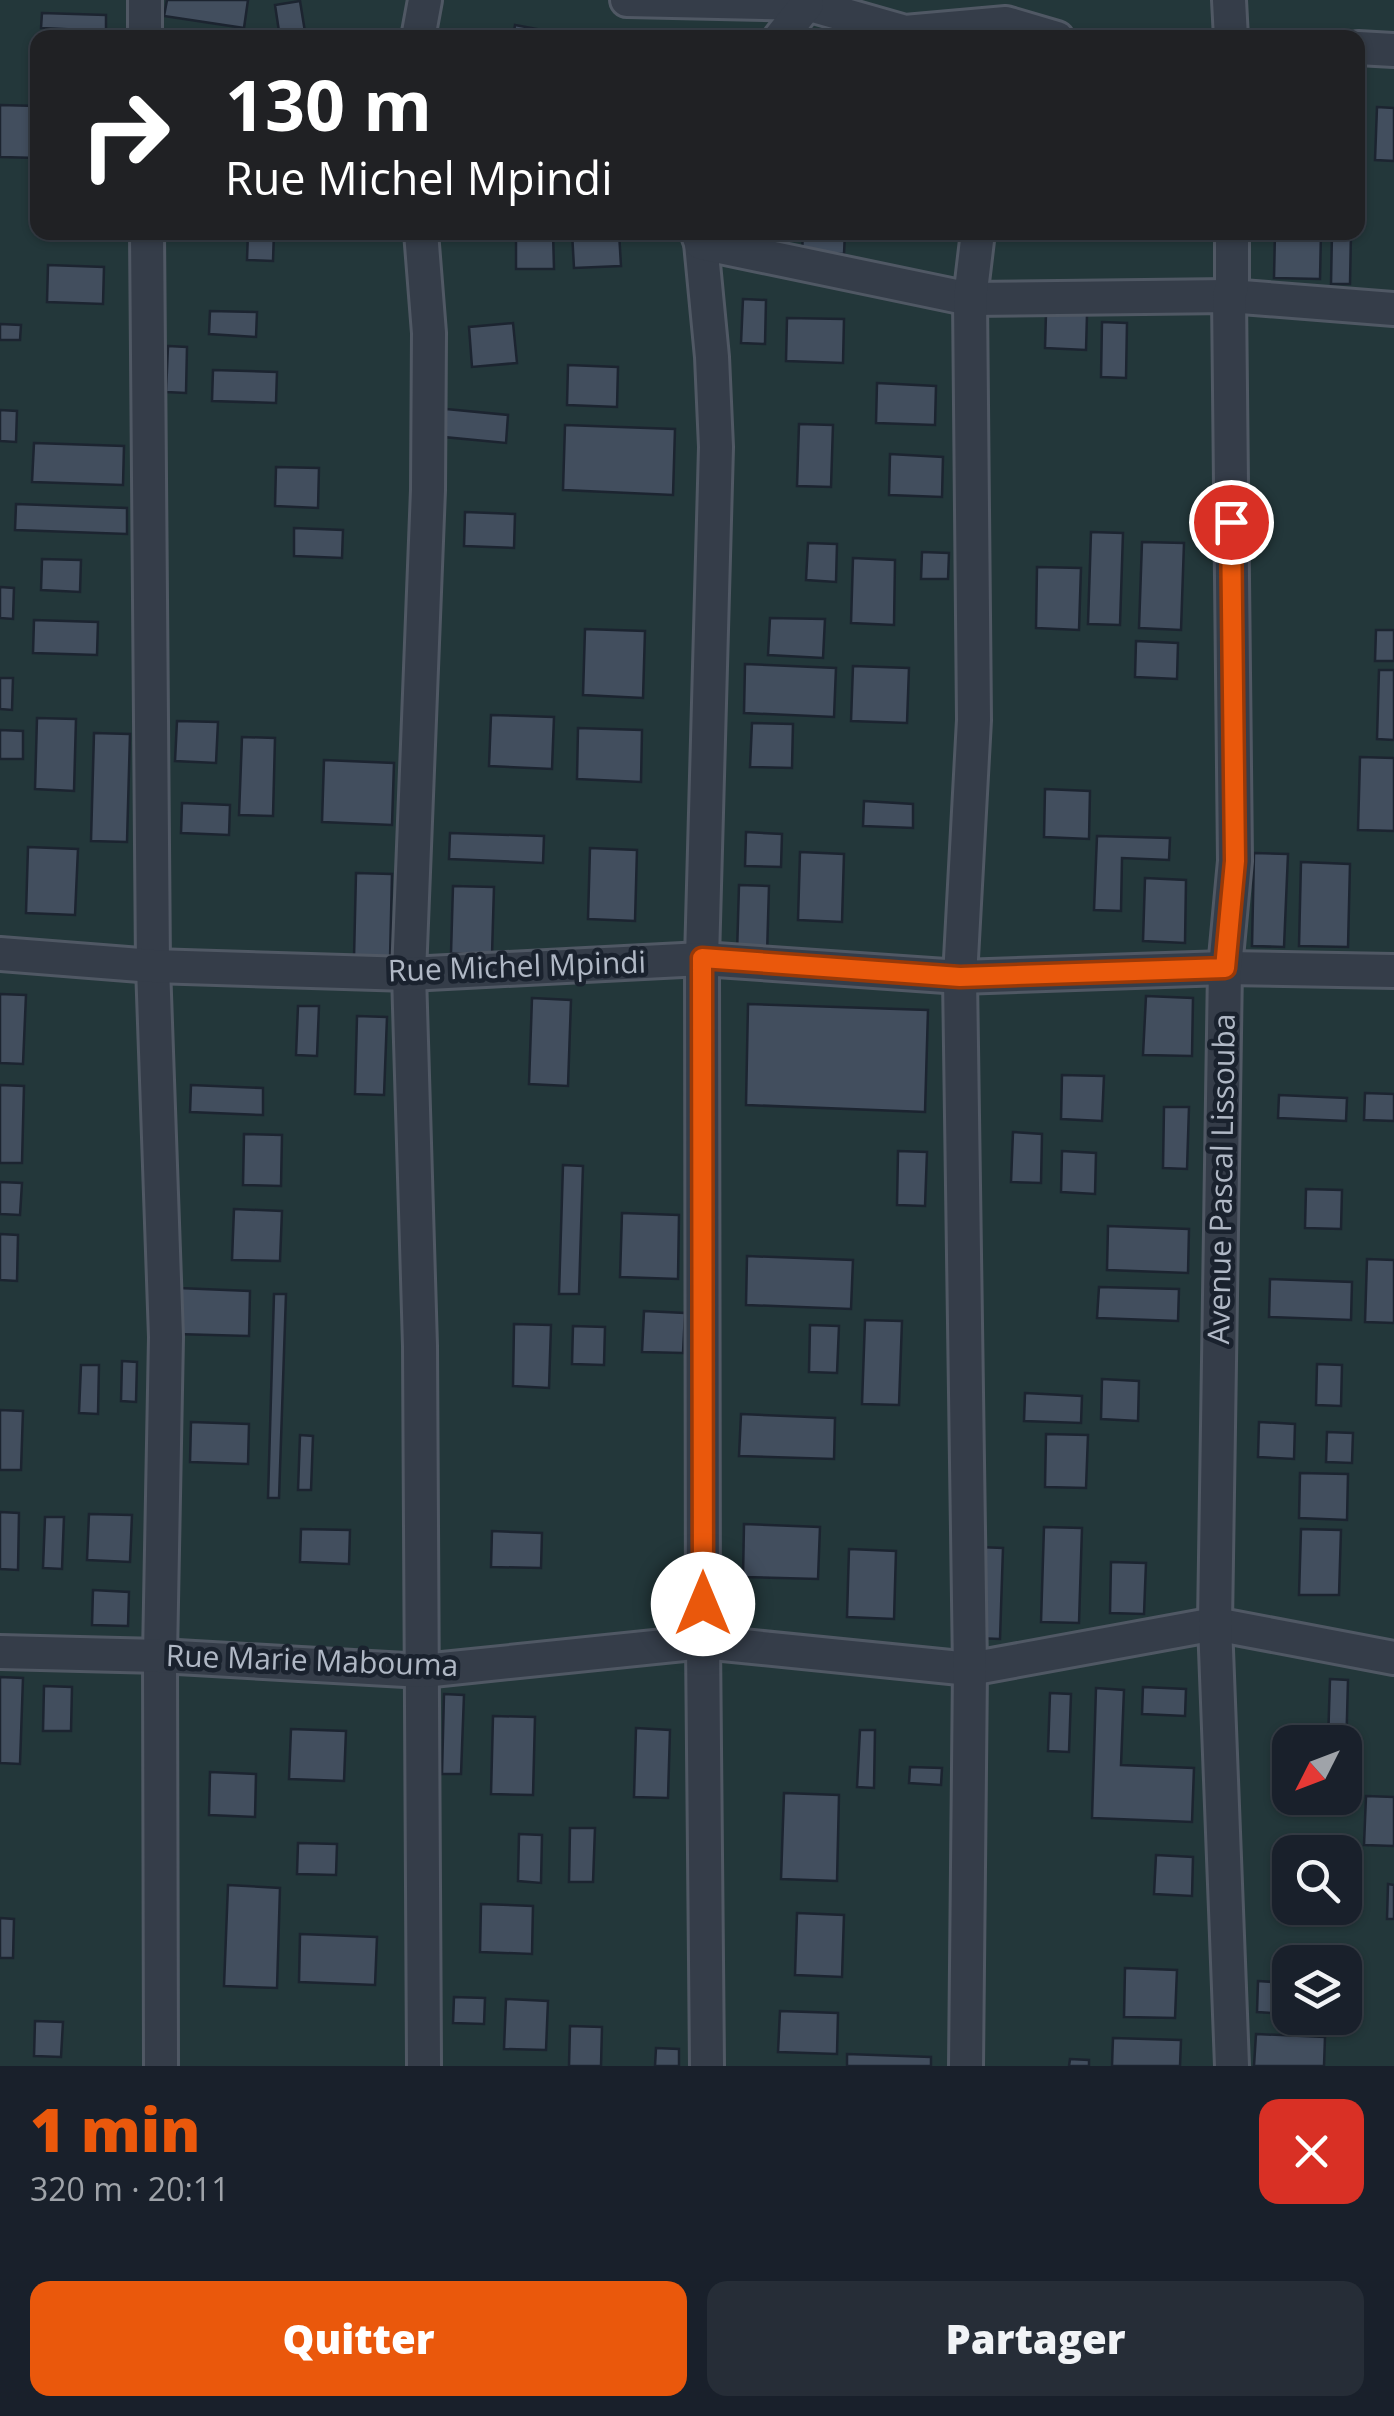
<!DOCTYPE html>
<html lang="fr">
<head>
<meta charset="utf-8">
<style>
  :root { --surface:#19202b; --page:#262d37; --text:#f1f3f6; --muted:#9fa3a9; --line:#373e47; --accent:#ea580c }
  body { margin:0; font-family:"Open Sans",sans-serif; background:var(--page); color:var(--text); height:100vh; display:flex; flex-direction:column; font-size:38px; white-space:nowrap }
  * { box-sizing:border-box; margin:0 }
  p { font-size:32px; color:var(--muted) }
  .icon { flex:none; width:55px; height:55px; fill:none; stroke:currentColor; stroke-width:2; stroke-linecap:round; stroke-linejoin:round }
  .map { position:relative; height:2066px; overflow:hidden }
  .details { display:flex; flex-direction:column; background:var(--surface); flex:1 }
  .details>* { flex:none }
  .top-card { position:absolute; left:30px; top:30px; width:1335px; height:210px; border-radius:20px; box-shadow:0 2px 8px #0004,0 0 0 2px var(--line); background:#202124; color:#fff; overflow:hidden }
  .needle { width:65px; rotate:228deg }
  .controls { position:absolute; left:1272px; top:1725px; display:grid; gap:20px }
  .controls a { display:grid; place-items:center; width:90px; height:90px; border-radius:20px; background:var(--surface); box-shadow:0 2px 8px #0004,0 0 0 2px var(--line); font-size:50px }
  .pin { position:absolute; display:grid; place-items:center; width:85px; height:85px; color:#fff; margin:-42px; border:5px solid #fff; border-radius:50%; box-shadow:0 2px 10px #0007 }
  .me { position:absolute; width:110px; margin:-55px; rotate:0deg; stroke-linejoin:round; filter:drop-shadow(0 0 8px #0008) }
  .turn { display:flex; align-items:center; gap:35px; height:210px; padding:0 30px; font-size:45px }
  .turn .icon { width:130px; height:130px; stroke-width:2.5 }
  .turn b { display:block; font-size:70px; line-height:85px }
  .round { display:grid; place-items:center; flex:none; width:105px; height:105px; border-radius:20px; background:var(--page) }
  .overview { display:flex; align-items:center; justify-content:space-between; height:170px; padding:0 30px }
  h1 { font-size:60px; font-weight:800; line-height:75px; color:var(--accent) }
  .action { display:flex; gap:20px; margin-top:auto; padding:20px 30px }
  .action a { flex:1; height:115px; border-radius:20px; background:var(--accent); color:#fff; font-size:40px; font-weight:800; line-height:115px; text-align:center }
  .action a+a { background:var(--page); color:var(--text) }
  .map>svg:first-child { display:block }
  .green { fill:#23373a; fill-rule:evenodd }
  .building { fill:#424e5e; stroke:#1c2430; stroke-width:2.5 }
  .lines { fill:none; stroke-linecap:round; stroke-linejoin:round }
  .minor-casing { stroke:#505864; stroke-width:38 }
  .minor { stroke:#353d49; stroke-width:32 }
  .route-casing { stroke:#983908; stroke-width:25 }
  .route { stroke:#ea580c; stroke-width:18 }
  .labels { text-anchor:middle; stroke-width:9; stroke-linejoin:round; paint-order:stroke }
  .street-label { font-size:30px; fill:#b0b8c5; stroke:#1a222e }
</style>
</head>
<body>
<div class="map">
<svg width="1394" height="2066" viewBox="0 0 1394 2066">
  <rect width="100%" height="100%" fill="#212b39"/>
  <path class="green" d="M0 0H1394V2066H0ZM38 38H1358V232H38ZM1290 1742H1345V1798H1290ZM1290 1852H1345V1908H1290ZM1290 1962H1345V2018H1290Z"/>
  <g class="building">
    <path d="M167 0H248L244 28 164 16Z"/>
    <path d="M300 1 306 38H280L275 5Z"/>
    <path d="M42 13 106 15V31L41 28Z"/>
    <path d="M515 25 564 34V38H513Z"/>
    <path d="M0 105 38 106V158L0 157Z"/>
    <path d="M1377 107 1394 108V161L1375 160Z"/>
    <path d="M248 232H274L273 261 247 260Z"/>
    <path d="M516 232H553L554 269H516Z"/>
    <path d="M572 232H619L621 266 574 268Z"/>
    <path d="M803 232H845L844 254 802 253Z"/>
    <path d="M1275 232H1321L1320 279 1274 278Z"/>
    <path d="M1332 232H1351L1350 284H1331Z"/>
    <path d="M48 265 104 267 103 304 47 302Z"/>
    <path d="M743 299 766 300 765 344 741 343Z"/>
    <path d="M210 311 257 312 256 337 209 334Z"/>
    <path d="M1046 313 1087 315 1086 350 1045 348Z"/>
    <path d="M787 318 844 319 843 363 786 361Z"/>
    <path d="M1102 322 1127 323 1126 378 1101 377Z"/>
    <path d="M513 323 517 363 472 367 469 327Z"/>
    <path d="M0 324 21 325 20 340H0Z"/>
    <path d="M168 346 187 347 186 393 166 392Z"/>
    <path d="M568 365 618 367 617 407 567 405Z"/>
    <path d="M213 370 277 372 276 403 212 401Z"/>
    <path d="M877 383 936 386 935 425 876 423Z"/>
    <path d="M446 409 508 415 506 443 444 437Z"/>
    <path d="M0 410 17 411 16 442 0 441Z"/>
    <path d="M799 424 833 425 831 487 797 486Z"/>
    <path d="M565 425 675 429 673 495 563 490Z"/>
    <path d="M34 443 124 446 123 485 32 482Z"/>
    <path d="M890 454 943 457 942 497 889 495Z"/>
    <path d="M276 467 319 468 318 508 275 506Z"/>
    <path d="M16 504 127 508V534L15 530Z"/>
    <path d="M465 512 515 514 514 548 464 546Z"/>
    <path d="M294 528 343 530 342 558 294 556Z"/>
    <path d="M1091 532 1123 533 1120 625 1088 624Z"/>
    <path d="M1142 542 1184 543 1181 630 1139 628Z"/>
    <path d="M808 543 837 544 836 582 806 580Z"/>
    <path d="M922 552 949 553 948 579H921Z"/>
    <path d="M853 558 895 560 894 625 851 623Z"/>
    <path d="M42 559 81 560 80 592 41 590Z"/>
    <path d="M1037 567 1081 568 1079 630 1036 628Z"/>
    <path d="M0 587 14 588 13 619 0 618Z"/>
    <path d="M770 618 825 619 823 658 768 655Z"/>
    <path d="M34 620 98 622 97 655 33 653Z"/>
    <path d="M585 629 645 631 643 698 583 695Z"/>
    <path d="M1376 630H1394V661H1375Z"/>
    <path d="M1136 641 1178 643 1177 679 1135 677Z"/>
    <path d="M745 664 836 668 834 717 744 713Z"/>
    <path d="M853 666 909 668 907 723 851 721Z"/>
    <path d="M1379 670H1394V740L1377 739Z"/>
    <path d="M0 678H13L12 710 0 709Z"/>
    <path d="M491 715 554 717 552 769 489 766Z"/>
    <path d="M37 718 76 719 74 791 35 789Z"/>
    <path d="M177 721 218 722 216 763 175 761Z"/>
    <path d="M752 723 793 724 792 768 750 767Z"/>
    <path d="M578 728 642 730 641 782 577 779Z"/>
    <path d="M0 730 23 731V759H0Z"/>
    <path d="M94 733 130 734 127 842 91 841Z"/>
    <path d="M242 737 275 738 273 816 239 815Z"/>
    <path d="M1360 757 1394 758V831L1358 830Z"/>
    <path d="M324 760 394 763 392 825 322 822Z"/>
    <path d="M1045 789 1090 791 1089 839 1044 837Z"/>
    <path d="M864 801 913 804V828L863 826Z"/>
    <path d="M182 803 230 805 229 835 181 833Z"/>
    <path d="M746 832 782 834 781 867 745 866Z"/>
    <path d="M450 833 544 836 543 863 449 859Z"/>
    <path d="M1097 836 1170 838 1169 860 1122 858 1121 911 1094 910Z"/>
    <path d="M28 847 78 849 75 915 26 913Z"/>
    <path d="M590 848 637 850 635 921 588 919Z"/>
    <path d="M800 852 844 854 842 922 798 920Z"/>
    <path d="M1254 853 1288 854 1284 947 1252 946Z"/>
    <path d="M1301 862 1350 864 1348 947 1299 946Z"/>
    <path d="M356 873 392 874 390 959 354 958Z"/>
    <path d="M1145 878 1186 880 1185 943 1143 941Z"/>
    <path d="M739 885 769 886 767 955 737 954Z"/>
    <path d="M453 886 494 887 492 955 451 953Z"/>
    <path d="M0 994 26 995 23 1064 0 1063Z"/>
    <path d="M1146 996 1193 998 1192 1056 1143 1055Z"/>
    <path d="M532 998 571 1000 568 1086 529 1084Z"/>
    <path d="M748 1004 928 1010 925 1112 746 1105Z"/>
    <path d="M298 1006H319L317 1056 296 1055Z"/>
    <path d="M357 1016 387 1017 384 1095 355 1094Z"/>
    <path d="M1062 1075 1104 1076 1102 1121 1061 1119Z"/>
    <path d="M0 1085 24 1086 22 1163H0Z"/>
    <path d="M191 1085 263 1088V1115L190 1112Z"/>
    <path d="M1365 1093 1394 1094V1121L1364 1120Z"/>
    <path d="M1279 1095 1347 1098 1346 1121 1278 1118Z"/>
    <path d="M1164 1107H1189L1187 1169 1163 1168Z"/>
    <path d="M1013 1132 1042 1134 1041 1183 1011 1182Z"/>
    <path d="M244 1134 282 1135 281 1186 243 1185Z"/>
    <path d="M898 1151 927 1152 925 1206 897 1205Z"/>
    <path d="M1062 1151 1096 1153 1095 1194 1061 1192Z"/>
    <path d="M563 1165 583 1166 579 1294H559Z"/>
    <path d="M0 1182 22 1183 20 1215 0 1214Z"/>
    <path d="M1306 1189 1342 1190 1341 1229 1305 1228Z"/>
    <path d="M234 1209 282 1211 280 1261 232 1260Z"/>
    <path d="M622 1213 679 1215 678 1279 620 1277Z"/>
    <path d="M1108 1226 1189 1229 1188 1273 1107 1270Z"/>
    <path d="M0 1234 18 1235 17 1281 0 1280Z"/>
    <path d="M747 1256 853 1260 851 1309 746 1305Z"/>
    <path d="M1367 1259 1394 1260V1323L1365 1322Z"/>
    <path d="M1270 1279 1352 1282 1351 1320 1269 1317Z"/>
    <path d="M1099 1287 1179 1289 1178 1321 1097 1318Z"/>
    <path d="M178 1288 250 1291 249 1336 176 1334Z"/>
    <path d="M274 1294H286L279 1498H268Z"/>
    <path d="M644 1311 685 1313 683 1353 642 1352Z"/>
    <path d="M865 1320 902 1321 899 1405 862 1404Z"/>
    <path d="M514 1324 551 1325 549 1388 513 1386Z"/>
    <path d="M810 1325 839 1326 837 1373 809 1372Z"/>
    <path d="M573 1326 605 1327 604 1365 572 1364Z"/>
    <path d="M122 1361 137 1362 136 1402 121 1401Z"/>
    <path d="M1317 1364 1342 1365 1341 1406 1316 1405Z"/>
    <path d="M81 1365H99L98 1414 79 1413Z"/>
    <path d="M1102 1379 1139 1381 1138 1421 1101 1419Z"/>
    <path d="M1025 1393 1082 1396 1081 1423 1024 1421Z"/>
    <path d="M0 1410 23 1411 21 1470H0Z"/>
    <path d="M741 1414 835 1418 834 1459 739 1456Z"/>
    <path d="M191 1422 249 1424 248 1464 190 1462Z"/>
    <path d="M1259 1422 1295 1424 1294 1459 1258 1457Z"/>
    <path d="M1327 1432 1353 1433 1352 1463 1326 1462Z"/>
    <path d="M1046 1434 1088 1435 1086 1488 1045 1487Z"/>
    <path d="M300 1435 313 1436 311 1490H298Z"/>
    <path d="M1300 1473 1348 1474 1347 1520 1299 1518Z"/>
    <path d="M0 1512 19 1513 18 1570 0 1569Z"/>
    <path d="M89 1514 132 1515 130 1562 87 1560Z"/>
    <path d="M45 1517H64L62 1569 43 1568Z"/>
    <path d="M744 1524 820 1527 818 1579 743 1577Z"/>
    <path d="M1044 1527 1082 1528 1079 1623 1041 1622Z"/>
    <path d="M301 1529 350 1530 349 1564 300 1562Z"/>
    <path d="M1301 1529 1341 1530 1339 1595H1299Z"/>
    <path d="M492 1531 542 1533 541 1568 491 1567Z"/>
    <path d="M979 1547 1003 1548 1000 1639 976 1638Z"/>
    <path d="M849 1549 896 1551 894 1619 847 1617Z"/>
    <path d="M1111 1562 1146 1563 1144 1614 1110 1613Z"/>
    <path d="M93 1590 129 1592 128 1626 92 1625Z"/>
    <path d="M0 1677 23 1678 20 1764 0 1763Z"/>
    <path d="M1330 1679 1348 1680 1346 1753 1345 1742H1328Z"/>
    <path d="M44 1686 72 1687 71 1731H43Z"/>
    <path d="M1143 1687 1186 1689 1185 1716 1142 1714Z"/>
    <path d="M1096 1688 1124 1690 1121 1765 1194 1768 1192 1822 1092 1818Z"/>
    <path d="M1050 1693 1071 1694 1069 1752 1048 1751Z"/>
    <path d="M444 1694 464 1695 461 1774H442Z"/>
    <path d="M493 1716 535 1717 533 1795 491 1794Z"/>
    <path d="M636 1728 670 1730 668 1798 634 1797Z"/>
    <path d="M291 1729 346 1731 344 1781 289 1779Z"/>
    <path d="M860 1730H875L874 1788 857 1787Z"/>
    <path d="M910 1767 942 1768 941 1785 909 1783Z"/>
    <path d="M210 1772 256 1774 255 1817 209 1815Z"/>
    <path d="M784 1793 839 1795 837 1881 781 1879Z"/>
    <path d="M1366 1796 1394 1797V1846L1364 1845Z"/>
    <path d="M570 1828H595L593 1882H569Z"/>
    <path d="M519 1834 542 1835 541 1883 518 1881Z"/>
    <path d="M298 1843 337 1844 336 1875 297 1874Z"/>
    <path d="M1156 1855 1193 1857 1192 1896 1154 1894Z"/>
    <path d="M1388 1884 1394 1885V1919H1387Z"/>
    <path d="M228 1885 280 1888 277 1988 224 1986Z"/>
    <path d="M481 1904 533 1906 532 1954 480 1952Z"/>
    <path d="M797 1913 844 1915 842 1977 795 1975Z"/>
    <path d="M0 1918 14 1919 13 1958H0Z"/>
    <path d="M300 1934 377 1937 375 1985 299 1982Z"/>
    <path d="M1125 1968 1177 1970 1175 2018 1124 2017Z"/>
    <path d="M1258 1981 1290 1983V2014L1257 2012Z"/>
    <path d="M1345 1985H1349L1348 2016H1345Z"/>
    <path d="M454 1997 485 1998 484 2024 453 2023Z"/>
    <path d="M506 1999 548 2001 546 2050 504 2049Z"/>
    <path d="M780 2011 838 2013 837 2054 778 2052Z"/>
    <path d="M35 2021 63 2022 61 2057 34 2056Z"/>
    <path d="M570 2026 602 2027 601 2066H569Z"/>
    <path d="M1256 2034 1325 2037 1324 2066H1254Z"/>
    <path d="M1113 2038 1181 2040 1180 2066H1112Z"/>
    <path d="M656 2048 679 2049V2066H655Z"/>
    <path d="M847 2054 931 2057V2066H847Z"/>
    <path d="M1070 2059 1089 2060V2066H1069Z"/>
  </g>
  <g class="lines">
    <defs>
      <g id="minor">
        <path d="M145 0V38"/>
        <path d="M627 0 807 4 905 32 1006 23 1057 38"/>
        <path d="M1229 0 1231 38"/>
        <path d="M418 38 425 0"/>
        <path d="M780 38 807 4"/>
        <path d="M1358 48 1394 50"/>
        <path d="M147 232 153 966 166 1337 160 1656 161 2066"/>
        <path d="M421 232 429 333 428 490 409 974 420 1346 424 2066"/>
        <path d="M697 232 701 243 712 357 716 447 702 959 703 1642 707 2066"/>
        <path d="M701 243 970 299 1229 296 1394 309"/>
        <path d="M0 954 153 966 409 974 702 959 960 977 1225 968 1394 971"/>
        <path d="M0 1652 160 1656 423 1671 703 1642 970 1669 1215 1624 1394 1658"/>
        <path d="M966 2066 970 1669 960 977 974 720 970 299 978 232"/>
        <path d="M1232 2066 1215 1624 1225 968 1235 861 1229 296 1232 287V232"/>
      </g>
    </defs>
    <use href="#minor" class="minor-casing"/>
    <use href="#minor" class="minor"/>
  </g>
  <g class="lines">
    <defs>
      <path id="route" d="M703 1604 702 958 960 977 1225 968 1235 861 1231 522"/>
    </defs>
    <use href="#route" class="route-casing"/>
    <use href="#route" class="route"/>
  </g>
  <g class="labels">
    <g class="street-label">
      <text transform="translate(517 967) rotate(-2)" y="10">Rue Michel Mpindi</text>
      <text transform="translate(1222 1179) rotate(-89)" y="10">Avenue Pascal Lissouba</text>
      <text transform="translate(312 1661) rotate(2)" y="10">Rue Marie Mabouma</text>
    </g>
  </g>
</svg>
<div class="controls">
<a><svg class="needle" viewBox="-14 -14 28 28"><path d="M0-13l5 13h-10z" fill="#e53935"/><path d="M0 13l5-13h-10z" fill="#9fa3a9"/></svg></a>
<a><svg class="icon" aria-label="search" viewBox="0 0 24 24"><circle cx="10" cy="10" r="6"/><path d="M15 15l6 6"/></svg></a>
<a><svg class="icon" aria-label="layers" viewBox="0 0 24 24"><path d="M12 4l9 5-9 5-9-5zM3 14l9 5 9-5"/></svg></a>
</div>
<div class="pin" style="left:1231px;top:522px;background:#d93025"><svg class="icon" aria-label="arrive" viewBox="0 0 24 24"><path d="M6 21V4h12l-3 4 3 4H6"/></svg></div>
<svg class="me" style="left:703px;top:1604px" viewBox="-20 -20 40 40"><circle r="19" fill="#fff"/><path d="M0-13L10 11 0 6-10 11z" fill="#ea580c"/></svg>
<div class="top-card">
<div class="turn"><svg class="icon" aria-label="right" viewBox="0 0 24 24"><path d="M7 20v-9h11M14 6l5 5-5 5"/></svg><div><b>130 m</b>Rue Michel Mpindi</div></div>
</div>
</div>
<section class="details">
<div class="overview"><div><h1>1 min</h1><p>320 m · 20:11</p></div><a class="round" style="background:#d93025;color:#fff"><svg class="icon" aria-label="close" viewBox="0 0 24 24"><path d="M6 6l12 12M18 6L6 18"/></svg></a></div>
<div class="action"><a>Quitter</a><a>Partager</a></div>
</section>
</body>
</html>
